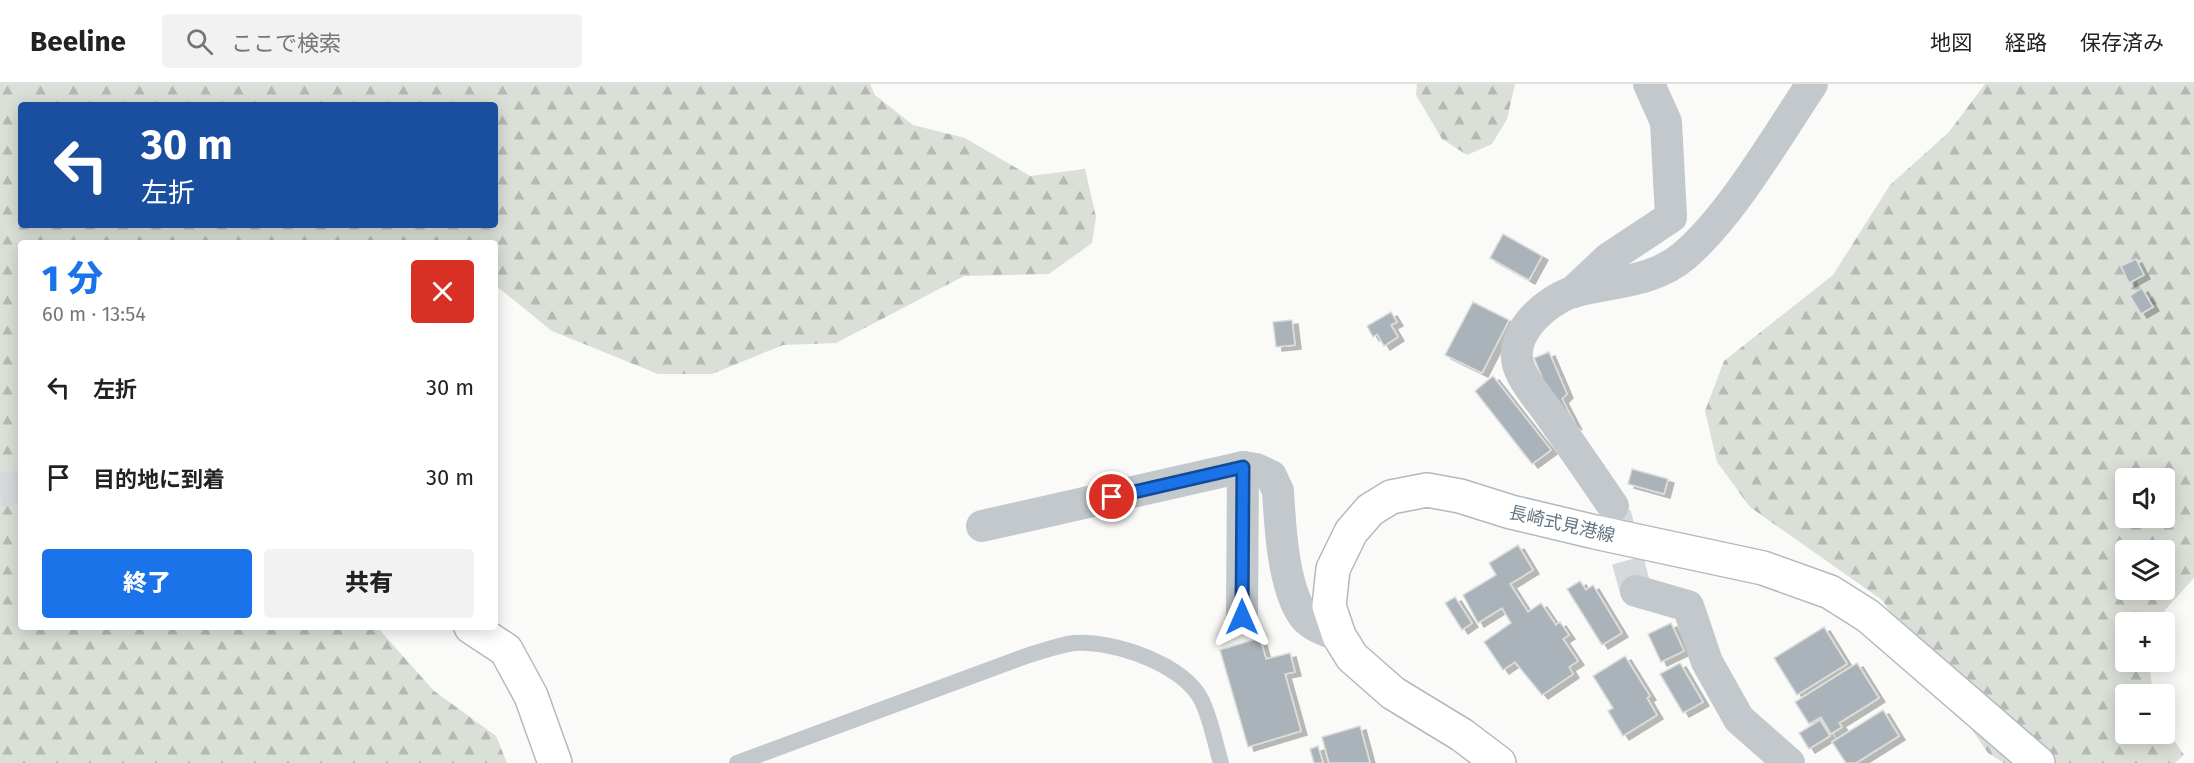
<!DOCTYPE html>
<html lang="ja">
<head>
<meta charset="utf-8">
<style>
  :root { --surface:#fff; --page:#f2f2f2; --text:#222; --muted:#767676; --line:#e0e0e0; --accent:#1a73e8 }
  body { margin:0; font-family:"Fira Sans","Noto Sans JP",sans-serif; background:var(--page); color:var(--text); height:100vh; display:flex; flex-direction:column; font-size:22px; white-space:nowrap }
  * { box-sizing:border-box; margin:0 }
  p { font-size:20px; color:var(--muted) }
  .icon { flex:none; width:33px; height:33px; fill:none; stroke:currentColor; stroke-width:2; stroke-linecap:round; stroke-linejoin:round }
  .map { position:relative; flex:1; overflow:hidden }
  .sheet { position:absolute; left:18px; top:156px; width:480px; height:390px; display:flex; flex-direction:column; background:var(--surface); border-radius:6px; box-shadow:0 3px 15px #0003 }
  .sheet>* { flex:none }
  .banner { position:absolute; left:18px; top:18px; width:480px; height:126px; border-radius:6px; box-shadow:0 3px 15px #0003; background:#1a4fa0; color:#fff; overflow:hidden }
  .fabs { position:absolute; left:2115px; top:384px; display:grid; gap:12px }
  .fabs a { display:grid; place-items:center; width:60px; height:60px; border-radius:6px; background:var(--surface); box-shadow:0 3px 15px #0003; font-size:30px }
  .pin { position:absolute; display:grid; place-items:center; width:51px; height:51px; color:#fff; margin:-26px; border:3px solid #fff; border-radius:50%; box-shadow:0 2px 6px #0007 }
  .me { position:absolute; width:66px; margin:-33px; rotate:0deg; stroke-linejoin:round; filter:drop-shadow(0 0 4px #0008) }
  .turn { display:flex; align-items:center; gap:21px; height:126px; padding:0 24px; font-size:27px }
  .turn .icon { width:78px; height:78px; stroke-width:2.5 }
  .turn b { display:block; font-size:42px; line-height:51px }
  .round { display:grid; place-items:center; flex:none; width:63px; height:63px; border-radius:6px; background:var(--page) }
  .summary { display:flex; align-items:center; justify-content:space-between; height:102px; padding:0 24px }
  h1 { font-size:36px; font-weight:800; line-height:45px; color:var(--accent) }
  .button { display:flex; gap:12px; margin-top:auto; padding:12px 24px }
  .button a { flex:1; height:69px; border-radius:6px; background:var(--accent); color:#fff; font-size:24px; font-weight:800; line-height:69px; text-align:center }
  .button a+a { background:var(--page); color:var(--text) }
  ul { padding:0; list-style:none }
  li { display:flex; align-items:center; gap:18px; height:90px; padding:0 24px }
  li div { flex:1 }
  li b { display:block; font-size:22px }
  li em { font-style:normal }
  header { display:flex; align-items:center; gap:36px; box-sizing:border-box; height:84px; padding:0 30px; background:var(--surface); border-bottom:2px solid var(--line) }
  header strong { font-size:28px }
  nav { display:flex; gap:33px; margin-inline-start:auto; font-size:21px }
  .search { width:420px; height:54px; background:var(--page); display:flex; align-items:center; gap:15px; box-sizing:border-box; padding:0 21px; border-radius:6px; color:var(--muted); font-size:22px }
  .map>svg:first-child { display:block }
  .forest { fill:url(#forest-firs); fill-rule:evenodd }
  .building { fill:#aab3b9; stroke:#dcdcda; stroke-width:1.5; filter:url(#shadow) }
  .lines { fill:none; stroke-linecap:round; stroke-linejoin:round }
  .street-tunnel { stroke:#d5d9db; stroke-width:32; stroke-dasharray:32 16; stroke-linecap:butt }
  .secondary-tunnel { stroke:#d5d9db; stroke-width:33; stroke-dasharray:33 16; stroke-linecap:butt }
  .secondary-casing { stroke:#b3babf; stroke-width:36 }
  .lane { stroke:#c3c8cc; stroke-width:16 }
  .street { stroke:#c3c8cc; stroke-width:32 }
  .secondary { stroke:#fff; stroke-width:33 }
  .route-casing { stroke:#114b97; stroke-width:15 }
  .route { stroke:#1a73e8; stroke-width:10 }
  .labels { text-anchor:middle; stroke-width:6; stroke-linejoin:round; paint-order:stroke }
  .street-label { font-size:18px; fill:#657683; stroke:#fff }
</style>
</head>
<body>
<header>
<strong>Beeline</strong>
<div class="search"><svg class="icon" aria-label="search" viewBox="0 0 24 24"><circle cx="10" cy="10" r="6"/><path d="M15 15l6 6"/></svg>ここで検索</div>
<nav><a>地図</a><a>経路</a><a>保存済み</a></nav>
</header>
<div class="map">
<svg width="2194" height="679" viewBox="0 0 2194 679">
  <defs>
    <pattern id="forest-firs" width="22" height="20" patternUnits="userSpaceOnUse" patternTransform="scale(1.5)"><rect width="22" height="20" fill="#dadfd7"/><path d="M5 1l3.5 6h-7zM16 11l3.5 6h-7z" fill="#b4b9b4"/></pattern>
    <filter id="shadow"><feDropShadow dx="6" dy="4" stdDeviation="0" flood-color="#0004"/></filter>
  </defs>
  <rect width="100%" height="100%" fill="#fafaf8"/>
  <g class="forest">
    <path d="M0 0H870L875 11 913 41 965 54 1030 92 1085 85 1096 133 1092 159 1049 190 964 192 836 259 783 261 712 290H658L552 247 495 201V159H21V543H377L434 607 496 652 507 679H0ZM21 21H495V141H21Z"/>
    <path d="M1417 0H1515L1507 35 1492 60 1467 71 1442 55 1416 11Z"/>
    <path d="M1985 0H2194V494L2165 526 2161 538H2126V578H2149L2153 610H2126V650H2164L2165 643 2184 671 2175 679H2004L1988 669 1882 516 1750 423 1717 378 1705 327 1724 277 1833 191 1890 101 1949 48ZM2126 394H2164V434H2126ZM2126 466H2164V506H2126Z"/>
  </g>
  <g class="building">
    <path d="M1503 150 1542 172 1529 196 1490 174Z"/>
    <path d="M2136 175 2144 191 2129 199 2121 182Z"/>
    <path d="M2142 204 2153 223 2141 230 2130 212Z"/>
    <path d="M1473 218 1509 236 1482 289 1445 271Z"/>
    <path d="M1391 228 1397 238 1391 241 1398 253 1384 262 1377 250 1373 253 1367 242Z"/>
    <path d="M1292 236 1295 261 1276 263 1273 238Z"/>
    <path d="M1549 268 1567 310 1562 315 1576 342 1552 317 1534 274Z"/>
    <path d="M1493 292 1551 366 1532 380 1475 307Z"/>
    <path d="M1632 385 1668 395 1664 410 1628 400Z"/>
    <path d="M1518 461 1533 486 1510 500 1528 528 1541 519 1556 541 1560 538 1569 551 1563 555 1578 577 1569 583 1573 590 1542 611 1515 578 1503 586 1484 558 1511 539 1502 524 1478 539 1463 511 1496 491 1489 479Z"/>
    <path d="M1580 497 1586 506 1593 501 1622 549 1602 561 1567 505Z"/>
    <path d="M1455 513 1472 539 1462 546 1445 519Z"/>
    <path d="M1671 539 1684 567 1661 578 1648 550Z"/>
    <path d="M1824 543 1847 580 1797 611 1774 574Z"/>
    <path d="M1260 554 1266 575 1290 569 1295 588 1285 590 1301 647 1248 663 1220 566Z"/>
    <path d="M1625 572 1650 612 1647 614 1657 631 1623 652 1608 627 1613 624 1593 592Z"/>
    <path d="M1680 579 1703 618 1683 629 1660 590Z"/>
    <path d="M1857 579 1879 614 1839 639 1842 643 1831 650 1821 633 1809 640 1795 618Z"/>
    <path d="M1883 626 1899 652 1856 679H1846L1832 658Z"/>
    <path d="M1820 636 1830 652 1809 665 1799 649Z"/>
    <path d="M1360 642 1370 679H1329L1322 653Z"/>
    <path d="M1318 662 1323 679H1314L1310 665Z"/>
  </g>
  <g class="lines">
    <path class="street-tunnel" d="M1615 430 1636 507"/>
    <path class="secondary-tunnel" d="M0 406 21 403"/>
    <defs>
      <g id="secondary">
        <path d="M471 543 506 566 531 612 555 679"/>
        <path d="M1499 679 1462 651 1393 609 1352 573 1339 552 1329 522 1333 485 1351 448 1370 426 1391 413 1427 406 1460 412 1511 428 1595 448 1763 484 1830 508 1868 532 2038 679"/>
      </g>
    </defs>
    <use href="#secondary" class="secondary-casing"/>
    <path class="lane" d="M737 679 1029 571C1043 567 1059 561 1074 559 1113 556 1184 580 1202 617 1211 636 1215 659 1221 679"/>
    <g class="street">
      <path d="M1573 208 1609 174 1671 133 1666 38 1649 0"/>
      <path d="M1613 422C1591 390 1570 359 1548 328 1539 315 1526 301 1520 286 1505 252 1545 217 1573 208 1612 197 1652 199 1684 172 1732 131 1777 52 1812 0"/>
      <path d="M982 442 1243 383 1256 385 1271 392 1278 407C1280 442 1283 502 1303 531 1310 542 1327 547 1339 552"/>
      <path d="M1636 507 1688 522 1707 578 1739 635 1789 679"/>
      <path d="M1242 533 1243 383"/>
    </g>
    <use href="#secondary" class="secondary"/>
  </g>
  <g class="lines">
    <defs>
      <path id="route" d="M1112 413 1243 383 1242 533"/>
    </defs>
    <use href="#route" class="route-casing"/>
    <use href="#route" class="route"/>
  </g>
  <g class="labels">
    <g class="street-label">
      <text transform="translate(1562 440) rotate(13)" y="6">長崎式見港線</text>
    </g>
  </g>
</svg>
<div class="fabs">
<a><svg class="icon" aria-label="sound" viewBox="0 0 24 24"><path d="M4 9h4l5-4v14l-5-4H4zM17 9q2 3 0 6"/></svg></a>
<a><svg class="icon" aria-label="layers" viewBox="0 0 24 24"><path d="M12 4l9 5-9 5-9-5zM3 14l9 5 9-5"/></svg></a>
<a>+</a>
<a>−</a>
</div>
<div class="pin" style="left:1112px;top:413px;background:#d93025"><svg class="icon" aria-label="arrive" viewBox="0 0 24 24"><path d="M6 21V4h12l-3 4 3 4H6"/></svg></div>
<svg class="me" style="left:1242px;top:533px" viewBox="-20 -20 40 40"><path d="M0-17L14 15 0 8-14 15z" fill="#1a73e8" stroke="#fff" stroke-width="4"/></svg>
<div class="banner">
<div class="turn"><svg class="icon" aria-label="left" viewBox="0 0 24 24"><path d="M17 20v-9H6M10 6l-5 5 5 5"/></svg><div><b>30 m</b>左折</div></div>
</div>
<section class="sheet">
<div class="summary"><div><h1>1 分</h1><p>60 m · 13:54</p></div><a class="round" style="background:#d93025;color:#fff"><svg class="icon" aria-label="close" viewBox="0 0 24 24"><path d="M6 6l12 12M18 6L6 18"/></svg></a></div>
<ul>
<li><svg class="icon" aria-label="left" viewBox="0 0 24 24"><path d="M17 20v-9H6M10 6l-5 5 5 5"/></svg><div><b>左折</b></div><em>30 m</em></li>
<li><svg class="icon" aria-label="arrive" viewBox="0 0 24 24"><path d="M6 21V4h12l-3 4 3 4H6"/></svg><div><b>目的地に到着</b></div><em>30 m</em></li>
</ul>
<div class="button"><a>終了</a><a>共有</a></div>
</section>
</div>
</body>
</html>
